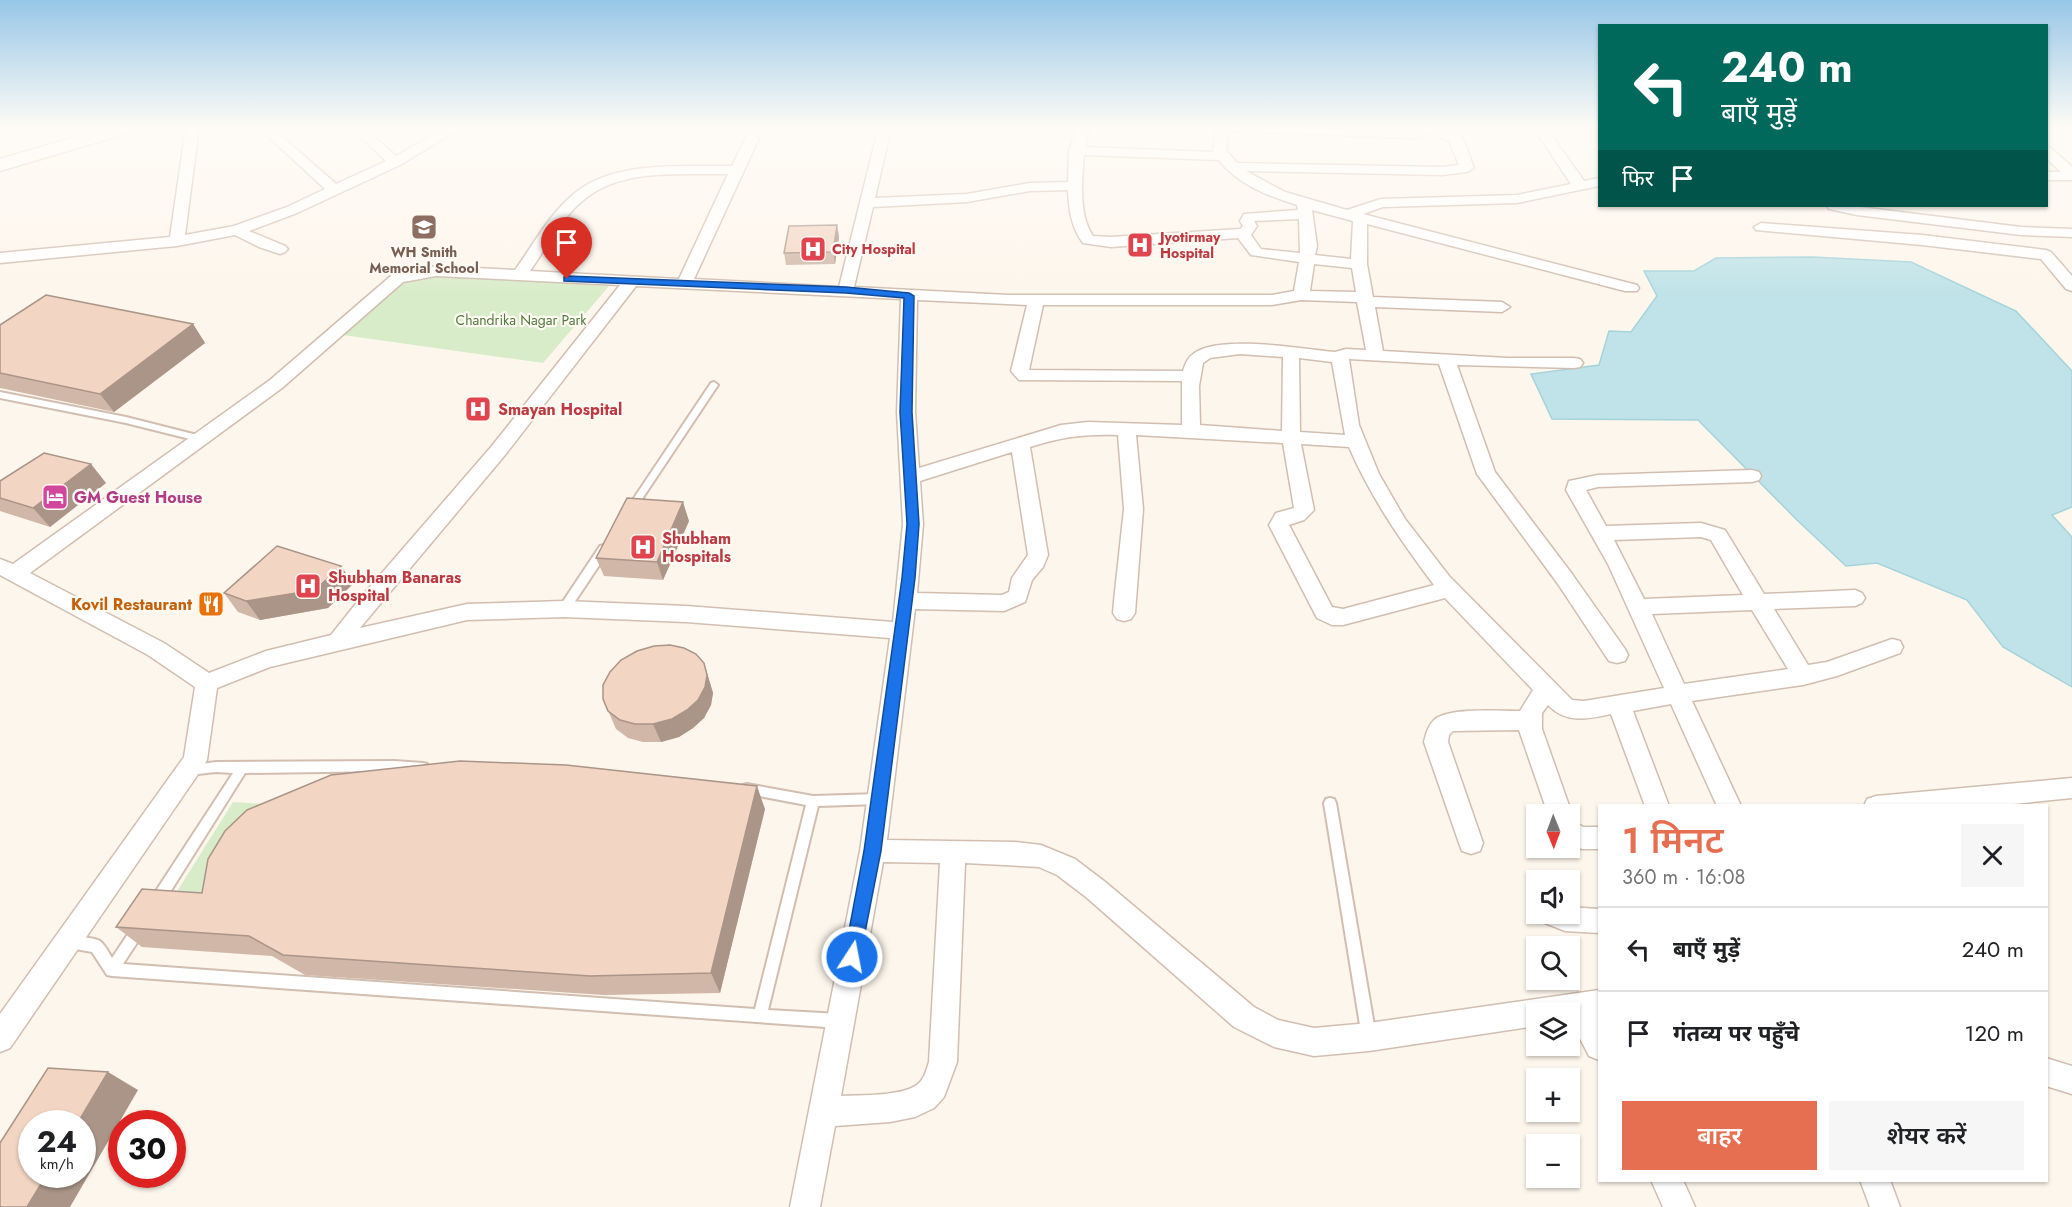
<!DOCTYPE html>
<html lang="hi">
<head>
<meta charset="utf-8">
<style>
  :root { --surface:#fff; --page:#f6f6f6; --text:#202124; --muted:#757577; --line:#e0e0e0; --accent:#e76f51 }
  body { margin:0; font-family:Jost,"Noto Sans Devanagari",sans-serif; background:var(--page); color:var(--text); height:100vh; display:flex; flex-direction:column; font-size:22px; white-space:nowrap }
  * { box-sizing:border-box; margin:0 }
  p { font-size:20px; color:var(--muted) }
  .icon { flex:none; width:33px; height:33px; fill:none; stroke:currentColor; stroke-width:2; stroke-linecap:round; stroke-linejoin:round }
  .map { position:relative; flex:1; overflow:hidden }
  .details { position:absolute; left:1598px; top:804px; width:450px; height:378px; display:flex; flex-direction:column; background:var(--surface); border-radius:0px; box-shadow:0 2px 4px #0004 }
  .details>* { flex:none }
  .hud { position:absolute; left:1598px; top:24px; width:450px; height:183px; border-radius:0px; box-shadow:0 2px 4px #0004; background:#00695c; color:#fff; overflow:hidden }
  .needle { width:39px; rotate:179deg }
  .buttons { position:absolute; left:1526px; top:804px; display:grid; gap:12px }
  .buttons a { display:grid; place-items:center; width:54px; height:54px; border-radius:0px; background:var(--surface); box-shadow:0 2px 4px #0004; font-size:30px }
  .speed { position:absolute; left:18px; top:1110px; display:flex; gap:12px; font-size:30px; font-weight:700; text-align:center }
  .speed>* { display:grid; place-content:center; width:78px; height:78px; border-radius:50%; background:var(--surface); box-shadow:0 2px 4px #0004; line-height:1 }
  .speed small { font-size:15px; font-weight:400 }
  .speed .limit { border:9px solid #d22; background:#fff; color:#111 }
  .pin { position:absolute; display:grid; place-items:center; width:51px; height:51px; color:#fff; margin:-62px -26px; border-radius:50% 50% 50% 0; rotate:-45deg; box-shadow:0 0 6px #0007 }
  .pin .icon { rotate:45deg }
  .me { position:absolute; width:66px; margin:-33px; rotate:11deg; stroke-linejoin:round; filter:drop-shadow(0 0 4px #0008) }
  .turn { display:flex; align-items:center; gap:21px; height:126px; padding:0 24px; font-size:27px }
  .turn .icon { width:78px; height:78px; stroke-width:2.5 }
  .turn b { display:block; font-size:42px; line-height:51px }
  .then { display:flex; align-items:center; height:57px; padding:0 24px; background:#0003; gap:12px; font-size:22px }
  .round { display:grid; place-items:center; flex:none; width:63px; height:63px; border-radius:0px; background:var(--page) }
  .overview { display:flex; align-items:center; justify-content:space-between; height:102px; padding:0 24px }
  h1 { font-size:36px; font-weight:600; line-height:45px; color:var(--accent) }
  .primary-button { display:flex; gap:12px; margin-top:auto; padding:12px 24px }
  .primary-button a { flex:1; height:69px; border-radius:0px; background:var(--accent); color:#fff; font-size:24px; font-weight:600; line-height:69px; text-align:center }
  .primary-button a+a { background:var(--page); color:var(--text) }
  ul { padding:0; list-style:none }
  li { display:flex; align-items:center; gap:18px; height:84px; padding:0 24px; border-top:2px solid var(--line) }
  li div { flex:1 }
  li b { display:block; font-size:22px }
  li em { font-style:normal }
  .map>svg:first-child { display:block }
  .green { fill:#d8ecc9 }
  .water { fill:#bfe3e8; stroke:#a5d3da; stroke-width:1.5 }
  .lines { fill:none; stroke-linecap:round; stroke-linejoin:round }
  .lane-casing { stroke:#d1beb0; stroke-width:4 }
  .street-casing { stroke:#d1beb0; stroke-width:3 }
  .secondary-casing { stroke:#d6c0b0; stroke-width:3 }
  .lane { fill:#fff; fill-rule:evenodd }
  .street { fill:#fff; fill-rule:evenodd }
  .secondary { fill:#fff; fill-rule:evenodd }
  .wall { fill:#d1b7a8 }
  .shaded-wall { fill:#aa9588 }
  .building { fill:#f3d5c3; stroke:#aa9588; stroke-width:1.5 }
  .route { fill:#1a73e8; stroke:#114b97; stroke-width:1.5 }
  .labels { text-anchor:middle; stroke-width:4.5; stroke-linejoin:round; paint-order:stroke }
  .far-health-label { font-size:14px; font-weight:bold; fill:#be3a42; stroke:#fffaf3; text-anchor:start }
  .far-education-label { font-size:14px; font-weight:bold; fill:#785e54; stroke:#fffaf3 }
  .far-park-label { font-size:14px; fill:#537a41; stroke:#fffaf3 }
  .health-label { font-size:16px; font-weight:bold; fill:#be3a42; stroke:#fffaf3; text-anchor:start }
  .hotel-label { font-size:16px; font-weight:bold; fill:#b23c85; stroke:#fffaf3; text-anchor:start }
  .food-label { font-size:16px; font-weight:bold; fill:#c56008; stroke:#fffaf3; text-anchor:end }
</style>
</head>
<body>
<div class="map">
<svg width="2072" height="1207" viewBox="0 0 2072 1207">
  <rect width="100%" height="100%" fill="#fdf6ec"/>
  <g class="green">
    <path d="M428 274 609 286 543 363 343 335 401 281Z"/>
    <path d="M233 802 265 804 205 903 171 901Z"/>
  </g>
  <path class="water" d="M1812 257 1911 262 2016 311 2072 371V507L2052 515 2072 537V687L2003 647 1967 600 1877 563 1846 566 1797 520 1698 420 1552 419 1531 374 1599 365 1609 331 1631 332 1657 296 1644 271H1694L1716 258Z"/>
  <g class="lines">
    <defs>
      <g id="lane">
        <path d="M714 382 718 385 634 511H628L626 509 628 507 711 383Z"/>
        <path d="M0 392 126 417 205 437 207 439 202 442 126 423 0 398Z"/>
        <path d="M604 545 609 549 608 552 568 612H560L559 609 560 606 600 546Z"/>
        <path d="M394 761 423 763 427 764 429 768 427 772 423 773 394 771 245 773 162 905 157 907 152 905 151 901 152 897 233 773 216 772 189 775 185 774 183 770 185 766 216 762Z"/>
        <path d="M747 784 813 796 879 794 883 795 885 799 883 803 879 804 818 806 768 1010 840 1014 845 1016 847 1021 845 1026 840 1028 112 976 107 975 92 952 64 947 62 943 64 939C70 936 94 937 100 941 105 945 109 953 112 958L134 925 139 923 144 925 146 929 123 964 755 1009 806 805 743 793 741 789 743 785Z"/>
        <path d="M1330 798 1334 799 1336 803 1376 1037 1374 1042 1369 1044 1364 1042 1362 1037 1324 803 1326 799Z"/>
      </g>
      <g id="street">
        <path d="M186 127H199L185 235 234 226 287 207 325 189 258 127H271L336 184 386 161 350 127H363L396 156 447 127H463L400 165 297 213 249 231 285 246 288 249 285 252 280 254 259 247 235 235 177 246 0 263V253L170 237Z"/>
        <path d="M1076 127H1089L1085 147 1213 152 1217 127 1412 130C1427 127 1448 123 1461 137 1467 145 1470 159 1474 168L1467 172 1442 175 1246 171 1285 192 1347 210 1381 199 1517 195 1571 184 1533 127H1546L1584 181 1599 178V186L1517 203 1383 207 1363 214 1637 285 1639 288 1637 291H1625L1367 224V264L1373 297 1502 302 1510 307 1502 312 1375 307 1383 351 1507 358H1574L1580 359 1583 363 1580 367 1574 368 1457 365 1495 472 1572 574 1625 649 1628 655 1625 661 1617 663 1609 661 1558 584 1477 474 1439 364 1349 359 1359 425 1379 474 1405 519 1449 576 1572 700 1584 701 1664 688 1608 564 1566 490 1569 481 1598 475 1752 470 1759 472 1761 476 1759 480 1752 482 1598 487 1586 490 1606 526 1701 523 1725 530 1764 594 1855 590 1862 593 1865 598 1862 603 1855 606 1774 609 1808 665 1827 662 1892 639 1900 641 1903 647 1900 653 1837 676 1803 685 1692 701 1741 806H1717L1671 704 1633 711 1669 806H1645L1611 714C1588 719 1566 724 1548 705L1542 713V729L1572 814 1570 819 1583 827H1599V849H1582L1569 844V814H1548L1519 730 1453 731 1449 735 1448 742 1483 843 1480 851 1471 854 1462 851 1459 843 1424 742C1426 734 1428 726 1434 720 1448 707 1500 711 1520 711L1533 690 1445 598 1343 625H1332L1317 618 1269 525 1276 513 1294 508 1283 443 1136 435 1143 509 1135 613 1131 619 1124 621 1117 619 1113 613 1114 601 1124 509 1118 435C1084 434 1062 437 1030 447L1048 555 1043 567 1032 580 1025 602 1004 611 915 609 887 840 1015 842 1041 845 1075 859 1104 881 1254 1007 1278 1020 1314 1028 1369 1023 1599 990V1060L1589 1056 1571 1021H1569V1012H1536V1026L1369 1051 1314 1056 1274 1047 1234 1027 1086 897 1057 875 1039 867 965 863 957 1062 944 1097 934 1108 915 1117 890 1122 835 1126 820 1207H790L860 851 890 638 686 622 564 617 467 620 270 667 217 688 207 760 203 767 10 1048 0 1052V1014L184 757 195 687 148 655 0 575V559L13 564 270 380 392 275 436 266 515 270C533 245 550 213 575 193 616 160 682 167 732 166L748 133H758L760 136 694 279 839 287 877 134H887L889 137 875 198 967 194 1030 183 1068 182 1069 151ZM1229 131 1412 138 1432 133 1449 141 1459 165 1442 167 1237 163 1226 150ZM1084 155 1219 160C1237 184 1268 196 1297 205L1298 210 1244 214 1240 221 1243 226 1240 229 1111 237 1093 236C1078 214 1082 180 1084 155ZM728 174 679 279 530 271C547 247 562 216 586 198 624 168 682 175 728 174ZM1068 190C1069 210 1071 227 1083 243L1111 247 1238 238 1251 255 1299 262 1294 291 1272 295H1008L854 287 873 207 967 202 1030 191ZM1312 210 1353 221 1351 259 1315 255 1317 246ZM1299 219 1300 253 1261 249 1251 235 1257 226 1254 221ZM1314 264 1352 268 1356 292 1310 291ZM436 276 620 285 491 447 362 596 331 635 266 651 209 673 164 643 30 573 282 388 403 282ZM636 286 901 299 897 412 903 524 893 622 686 606 564 601 467 604 360 628 505 455ZM917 300 1027 305 1011 371 1019 380 1182 381V425L1088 422 1061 425 919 468 915 412ZM1301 300 1357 302 1366 350 1346 349 1335 352C1303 349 1224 335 1196 352 1188 357 1186 362 1183 371L1029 370 1043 305H1272ZM1240 354 1283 357 1282 431 1200 425 1199 386 1203 363 1210 358ZM1299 358 1332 362 1345 435 1300 432ZM1301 444 1349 447C1371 498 1401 541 1434 585L1343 609 1332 607 1289 525 1304 520 1314 510ZM1012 452 1028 555 1012 578 1009 592 1002 595 917 593 923 524 920 481ZM1701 537 1711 540 1743 595 1644 599 1614 540ZM1752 610 1788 669 1684 684 1652 614ZM883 862 940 863 929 1062C926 1071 924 1081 915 1086 900 1096 860 1095 841 1096Z"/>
        <path d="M2046 147 2051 148 2072 167V180H2046V172H2061L2046 158Z"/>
        <path d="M1827 206H1852L2021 227 2072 229V237L2021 235 1857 215 1829 209Z"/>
        <path d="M1761 223 1922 235 2046 250 2051 252 2072 276V291L2066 289 2041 259 1922 245 1756 230 1754 227Z"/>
        <path d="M2072 778V798L1994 806H1864L1867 799 1876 796Z"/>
        <path d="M1569 907 1599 909V933L1565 931 1545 923 1541 914H1569Z"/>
        <path d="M2046 1058 2072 1066V1094L2046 1086Z"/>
        <path d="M1651 1180H1683L1695 1207H1663Z"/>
        <path d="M1860 1180H1890L1900 1207H1870Z"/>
      </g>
      <path id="secondary" d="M109 127H137L135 131 0 171V159Z"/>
    </defs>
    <use href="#lane" class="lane-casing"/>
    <use href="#street" class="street-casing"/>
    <use href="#secondary" class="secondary-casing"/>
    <use href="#lane" class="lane"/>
    <use href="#street" class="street"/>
    <use href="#secondary" class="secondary"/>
  </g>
  <g class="wall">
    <path d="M837 225 839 237 835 264 786 265 784 253Z"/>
    <path d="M193 324 205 343 114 412 0 388V325Z"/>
    <path d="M0 481 106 483 50 527 0 511Z"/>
    <path d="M689 521 663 580 604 576 596 558Z"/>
    <path d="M341 566 353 584 328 608 260 620 238 612 224 593Z"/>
    <path d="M704 663 713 693 711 705 704 718 693 728 679 737 661 742H643L628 738 616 729 603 699Z"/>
    <path d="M765 809 720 993 603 995 305 975 272 956 142 947 116 927 202 893Z"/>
  </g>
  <g class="shaded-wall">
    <path d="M837 225 839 237 835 264 833 252Z"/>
    <path d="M193 324 205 343 114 412 100 394Z"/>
    <path d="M91 464 106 483 50 527 33 508Z"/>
    <path d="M683 502 689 521 663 580 657 562Z"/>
    <path d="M341 566 353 584 328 608 260 620 246 601Z"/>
    <path d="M704 663 713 693 711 705 704 718 693 728 679 737 661 742 653 724Z"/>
    <path d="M757 786 765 809 720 993 711 973Z"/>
    <path d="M108 1072 138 1090 70 1207H27L47 1174H82V1124H77Z"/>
  </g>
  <g class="building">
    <path d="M837 225 833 252 784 253 789 226Z"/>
    <path d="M46 295 193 324 100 394 0 373V325Z"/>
    <path d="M44 453 91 464 33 508 0 498V481Z"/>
    <path d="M627 498 683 502 657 562 596 558Z"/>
    <path d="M277 546 341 566 315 590 246 601 224 593Z"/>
    <path d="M670 645 684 648 696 654 704 663 707 675 705 687 698 700 687 710 672 719 653 724H635L620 720 608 711 603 699V685L610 672 621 660 637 651 654 646Z"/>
    <path d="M460 761 566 765 757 786 711 973 590 976 283 955 249 936 116 927 142 889 202 893 208 859 225 831 247 810 331 775Z"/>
    <path d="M48 1068 108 1072 77 1124H32V1174H47L27 1207H0V1143Z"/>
  </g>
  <linearGradient id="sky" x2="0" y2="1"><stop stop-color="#97c7e8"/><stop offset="0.43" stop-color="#fefbf6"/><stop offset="1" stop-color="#fefbf6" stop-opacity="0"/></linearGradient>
  <rect width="2072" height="296" fill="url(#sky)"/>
  <path class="route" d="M567 276 846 287 909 293 914 296 912 412 919 524 915 578 881 851 859 963 852 966 846 963 844 957 864 851 902 578 907 524 900 412 904 298 846 293 564 281V277Z"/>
  <defs>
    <symbol id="school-square" viewBox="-11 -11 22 22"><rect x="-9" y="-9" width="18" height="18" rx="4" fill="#8d6e63" stroke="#fffaf3"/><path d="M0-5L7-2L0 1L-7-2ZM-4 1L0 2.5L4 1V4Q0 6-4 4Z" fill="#fff"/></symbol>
    <symbol id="hospital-square" viewBox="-11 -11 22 22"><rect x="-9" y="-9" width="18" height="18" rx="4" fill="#e0444e" stroke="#fffaf3"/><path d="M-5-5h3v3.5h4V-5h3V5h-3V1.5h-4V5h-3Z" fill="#fff"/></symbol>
    <symbol id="hotel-square" viewBox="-11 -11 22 22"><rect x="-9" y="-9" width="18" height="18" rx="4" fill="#d1479c" stroke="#fffaf3"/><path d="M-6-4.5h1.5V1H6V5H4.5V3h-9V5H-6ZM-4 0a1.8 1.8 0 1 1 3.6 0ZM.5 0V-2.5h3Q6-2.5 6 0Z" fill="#fff"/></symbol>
    <symbol id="restaurant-square" viewBox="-11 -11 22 22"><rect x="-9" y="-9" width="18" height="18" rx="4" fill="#e8710a" stroke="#fffaf3"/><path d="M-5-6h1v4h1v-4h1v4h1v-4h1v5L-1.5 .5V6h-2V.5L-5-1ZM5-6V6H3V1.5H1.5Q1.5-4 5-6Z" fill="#fff"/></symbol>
  </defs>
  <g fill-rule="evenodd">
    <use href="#school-square" x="409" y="212" width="30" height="30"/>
    <use href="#hospital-square" x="1125" y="230" width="30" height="30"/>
    <use href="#hospital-square" x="798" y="234" width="30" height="30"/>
    <use href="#hospital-square" x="463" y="394" width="30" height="30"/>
    <use href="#hotel-square" x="40" y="482" width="30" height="30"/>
    <use href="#hospital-square" x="628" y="532" width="30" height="30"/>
    <use href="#hospital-square" x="293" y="571" width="30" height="30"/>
    <use href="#restaurant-square" x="196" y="589" width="30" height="30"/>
  </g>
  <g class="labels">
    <g class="far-health-label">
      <text x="1160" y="242">Jyotirmay<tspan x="1160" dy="16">Hospital</tspan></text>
      <text x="832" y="254">City Hospital</text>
    </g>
    <g class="far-education-label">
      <text x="424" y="257">WH Smith<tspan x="424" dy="16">Memorial School</tspan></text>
    </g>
    <g class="far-park-label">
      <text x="521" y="325">Chandrika Nagar Park</text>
    </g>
    <g class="health-label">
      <text x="498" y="415">Smayan Hospital</text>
      <text x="662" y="544">Shubham<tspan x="662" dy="18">Hospitals</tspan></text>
      <text x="328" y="583">Shubham Banaras<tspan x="328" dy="18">Hospital</tspan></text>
    </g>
    <g class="hotel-label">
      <text x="74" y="503">GM Guest House</text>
    </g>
    <g class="food-label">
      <text x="192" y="610">Kovil Restaurant</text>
    </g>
  </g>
</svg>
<div class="buttons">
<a><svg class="needle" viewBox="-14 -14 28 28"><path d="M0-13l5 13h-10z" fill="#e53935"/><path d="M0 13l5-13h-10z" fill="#757577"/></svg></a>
<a><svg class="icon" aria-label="sound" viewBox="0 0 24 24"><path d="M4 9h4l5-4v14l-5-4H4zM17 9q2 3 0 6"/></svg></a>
<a><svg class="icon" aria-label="search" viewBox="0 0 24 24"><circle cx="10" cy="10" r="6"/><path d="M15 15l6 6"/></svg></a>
<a><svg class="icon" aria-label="layers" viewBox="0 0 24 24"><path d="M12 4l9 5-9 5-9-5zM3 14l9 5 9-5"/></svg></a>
<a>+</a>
<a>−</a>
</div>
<div class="speed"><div>24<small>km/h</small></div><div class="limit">30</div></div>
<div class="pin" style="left:567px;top:279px;background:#d93025"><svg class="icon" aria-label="arrive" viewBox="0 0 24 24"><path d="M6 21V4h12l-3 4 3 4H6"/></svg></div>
<svg class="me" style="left:852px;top:957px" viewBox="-20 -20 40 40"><circle r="17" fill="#1a73e8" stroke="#fff" stroke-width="3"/><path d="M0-11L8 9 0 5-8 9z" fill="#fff"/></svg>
<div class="hud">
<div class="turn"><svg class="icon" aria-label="left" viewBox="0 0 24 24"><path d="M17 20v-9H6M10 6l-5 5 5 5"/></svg><div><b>240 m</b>बाएँ मुड़ें</div></div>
<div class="then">फिर<svg class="icon" aria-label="arrive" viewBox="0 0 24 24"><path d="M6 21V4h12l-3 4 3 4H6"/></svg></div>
</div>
<section class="details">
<div class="overview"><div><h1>1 मिनट</h1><p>360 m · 16:08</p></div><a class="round"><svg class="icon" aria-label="close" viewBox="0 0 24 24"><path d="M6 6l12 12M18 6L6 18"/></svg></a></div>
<ul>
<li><svg class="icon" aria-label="left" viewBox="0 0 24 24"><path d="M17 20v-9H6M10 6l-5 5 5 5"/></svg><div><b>बाएँ मुड़ें</b></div><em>240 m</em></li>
<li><svg class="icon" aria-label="arrive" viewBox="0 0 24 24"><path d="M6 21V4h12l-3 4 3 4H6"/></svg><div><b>गंतव्य पर पहुँचे</b></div><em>120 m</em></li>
</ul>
<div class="primary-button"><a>बाहर</a><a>शेयर करें</a></div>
</section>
</div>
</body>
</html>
